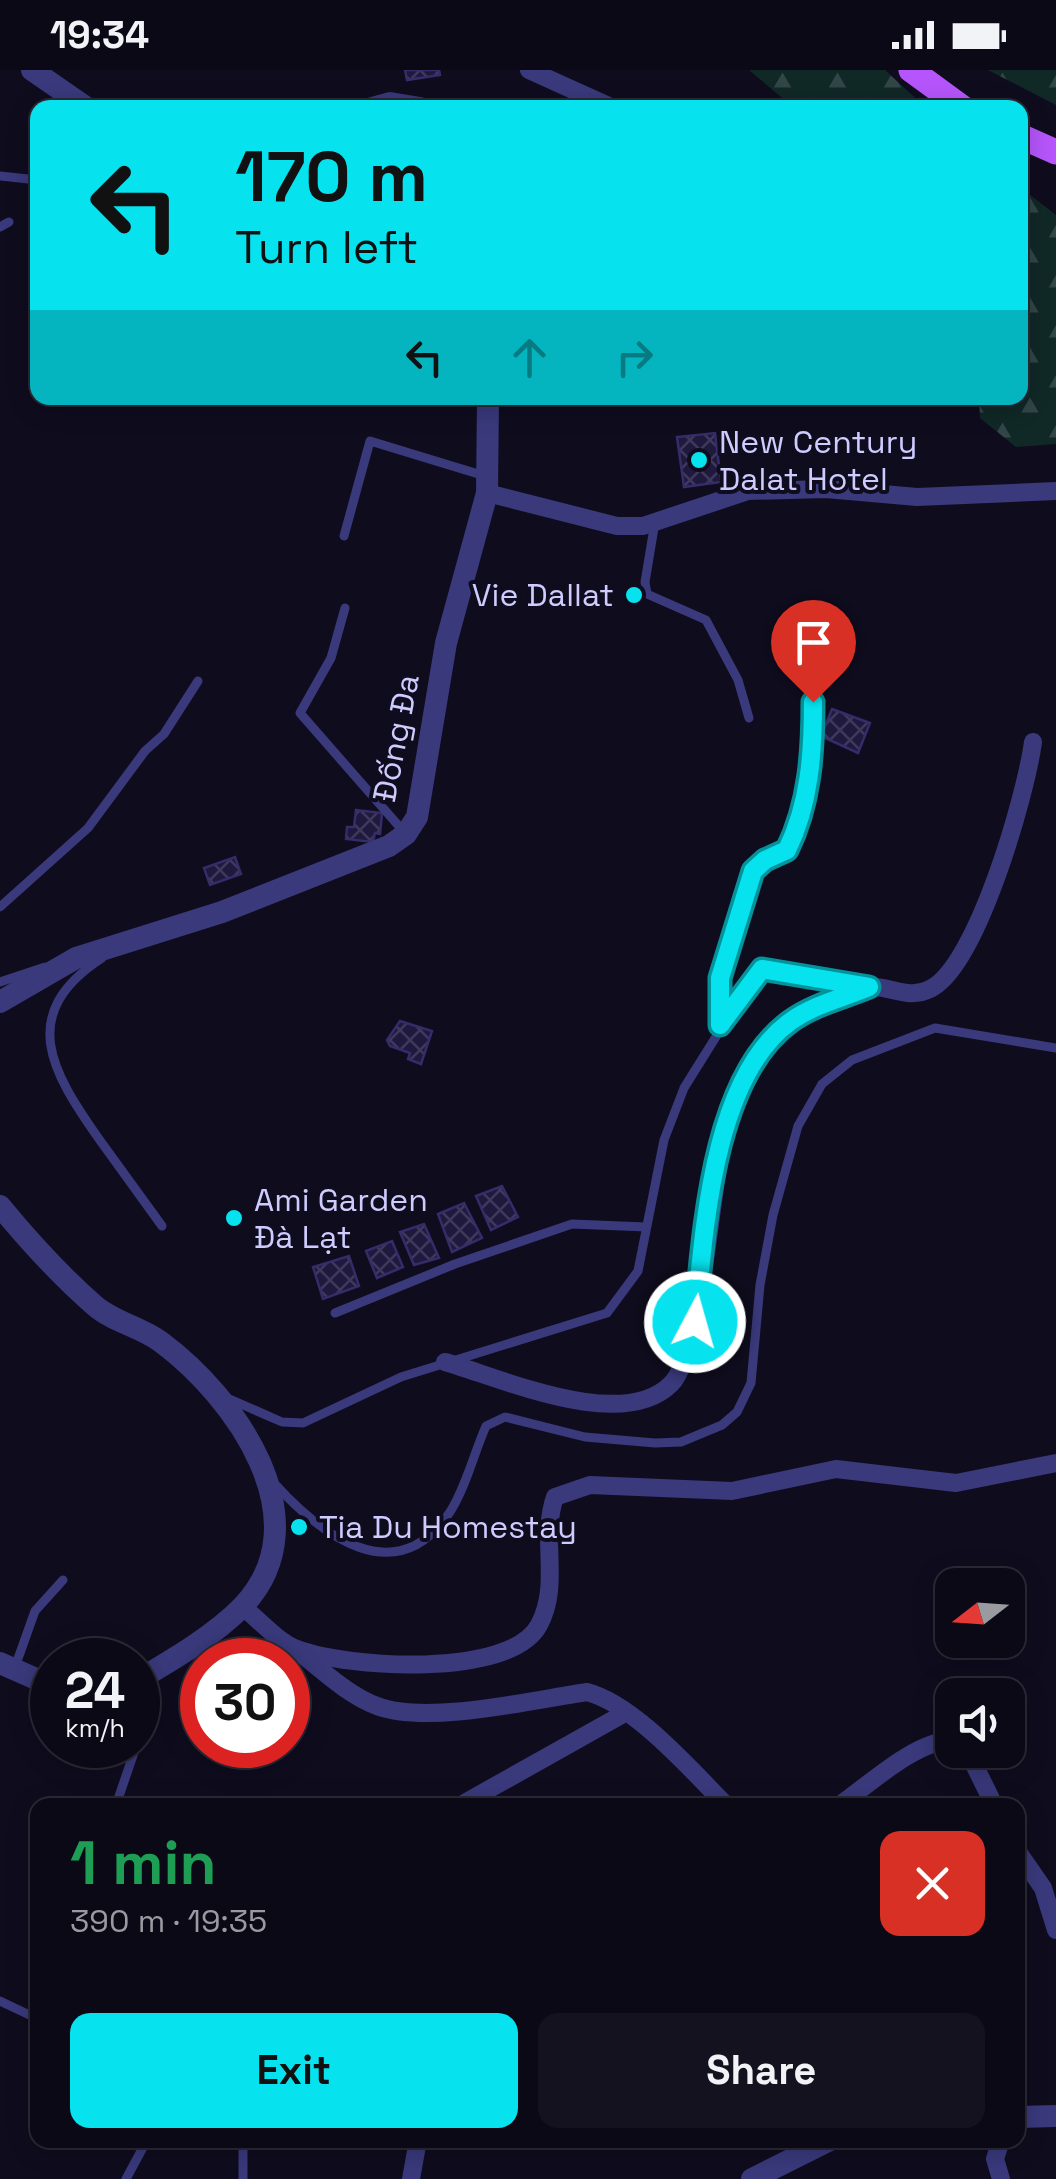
<!DOCTYPE html>
<html lang="en">
<head>
<meta charset="utf-8">
<style>
  :root { --surface:#0b0916; --page:#14121f; --text:#f1f3f6; --muted:#9a9aa1; --line:#2b2a35; --accent:#06e2ee }
  body { margin:0; font-family:"Space Grotesk",sans-serif; background:var(--page); color:var(--text); height:100vh; display:flex; flex-direction:column; font-size:38px; white-space:nowrap }
  * { box-sizing:border-box; margin:0 }
  p { font-size:32px; color:var(--muted) }
  .icon { flex:none; width:55px; height:55px; fill:none; stroke:currentColor; stroke-width:2; stroke-linecap:round; stroke-linejoin:round }
  .map { position:relative; flex:1; overflow:hidden }
  .panel { position:absolute; left:30px; top:1728px; width:995px; height:350px; display:flex; flex-direction:column; background:var(--surface); border-radius:20px; box-shadow:0 5px 25px #0003,0 0 0 2px var(--line) }
  .panel>* { flex:none }
  .guide { position:absolute; left:30px; top:30px; width:998px; height:305px; border-radius:20px; box-shadow:0 5px 25px #0003,0 0 0 2px var(--line); background:#06e2ee; color:#111; overflow:hidden }
  .needle { width:65px; rotate:253deg }
  .tools { position:absolute; left:935px; top:1498px; display:grid; gap:20px }
  .tools a { display:grid; place-items:center; width:90px; height:90px; border-radius:20px; background:var(--surface); box-shadow:0 5px 25px #0003,0 0 0 2px var(--line); font-size:50px }
  .speed { position:absolute; left:30px; top:1568px; display:flex; gap:20px; font-size:50px; font-weight:700; text-align:center }
  .speed>* { display:grid; place-content:center; width:130px; height:130px; border-radius:50%; background:var(--surface); box-shadow:0 5px 25px #0003,0 0 0 2px var(--line); line-height:1 }
  .speed small { font-size:25px; font-weight:400 }
  .speed .limit { border:15px solid #d22; background:#fff; color:#111 }
  .pin { position:absolute; display:grid; place-items:center; width:85px; height:85px; color:#fff; margin:-102px -42px; border-radius:50% 50% 50% 0; rotate:-45deg; box-shadow:0 0 10px #0007 }
  .pin .icon { rotate:45deg }
  .me { position:absolute; width:110px; margin:-55px; rotate:6deg; stroke-linejoin:round; filter:drop-shadow(0 0 8px #0008) }
  .turn { display:flex; align-items:center; gap:35px; height:210px; padding:0 40px; font-size:45px }
  .turn .icon { width:130px; height:130px; stroke-width:2.5 }
  .turn b { display:block; font-size:70px; line-height:85px }
  .lanes { display:flex; align-items:center; height:95px; padding:0 40px; background:#0003; justify-content:center; gap:50px; direction:ltr }
  .lanes .off { opacity:.35 }
  .round { display:grid; place-items:center; flex:none; width:105px; height:105px; border-radius:20px; background:var(--page) }
  .summary { display:flex; align-items:center; justify-content:space-between; height:170px; padding:0 40px }
  h1 { font-size:60px; font-weight:800; line-height:75px; color:#1e9e55 }
  .cta { display:flex; gap:20px; margin-top:auto; padding:20px 40px }
  .cta a { flex:1; height:115px; border-radius:20px; background:var(--accent); color:#111; font-size:40px; font-weight:800; line-height:115px; text-align:center }
  .cta a+a { background:var(--page); color:var(--text) }
  .status { display:flex; justify-content:space-between; align-items:center; height:70px; padding:0 50px; background:var(--surface); direction:ltr }
  .status svg { height:28px; fill:currentColor }
  .map>svg:first-child { display:block }
  .forest { fill:url(#forest-firs) }
  .building { fill:url(#building-cross-hatch); stroke:#352c6a; stroke-width:2.5 }
  .lines { fill:none; stroke-linecap:round; stroke-linejoin:round }
  .service { stroke:#39397c; stroke-width:9 }
  .minor { stroke:#39397c; stroke-width:18 }
  .tertiary { stroke:#39397c; stroke-width:22 }
  .primary { stroke:#b555fb; stroke-width:25 }
  .route-casing { stroke:#04939b; stroke-width:25 }
  .route { stroke:#06e2ee; stroke-width:18 }
  .poi-dot { fill:#06e2ee; stroke:#0f0c1e; stroke-width:4 }
  .labels { text-anchor:middle; stroke-width:8; stroke-linejoin:round; paint-order:stroke }
  .poi-label { font-size:32px; fill:#cecbfe; stroke:#0f0c1e; text-anchor:start }
  .street-label { font-size:32px; fill:#cecbfe; stroke:#0f0c1e }
</style>
</head>
<body>
<div class="status"><b>19:34</b><svg viewBox="0 0 49 12"><path d="M0 12V9h3v3zM5 12V6h3v6zM10 12V3h3v9zM15 12V0h3v12zM26 1h20v11H26zM47 4h2v5h-2z"/></svg></div>
<div class="map">
<svg width="1056" height="2109" viewBox="0 0 1056 2109">
  <defs>
    <pattern id="forest-firs" width="22" height="20" patternUnits="userSpaceOnUse" patternTransform="scale(2.5)"><rect width="22" height="20" fill="#102826"/><path d="M5 1l3.5 6h-7zM16 11l3.5 6h-7z" fill="#324647"/></pattern>
    <pattern id="building-cross-hatch" width="8" height="8" patternUnits="userSpaceOnUse" patternTransform="scale(2.5)"><rect width="8" height="8" fill="#1f193e"/><path d="M0 0l8 8M0 8l8-8" fill="none" stroke="#3e395b"/></pattern>
  </defs>
  <rect width="100%" height="100%" fill="#0f0c1e"/>
  <g class="forest">
    <path d="M749 0H885L925 37H793Z"/>
    <path d="M988 0H1056V35Z"/>
    <path d="M1020 117 1056 145V374L1016 377 980 348 979 328H1020Z"/>
  </g>
  <g class="building">
    <path d="M405 0H439L440 5 407 10Z"/>
    <path d="M715 363 721 412 684 417 677 367Z"/>
    <path d="M832 639 870 653 858 683 821 666Z"/>
    <path d="M356 740 382 743 380 764 375 763 373 772 346 769 347 757H354Z"/>
    <path d="M235 787 241 804 210 815 204 798Z"/>
    <path d="M400 951 432 961 421 994 408 989 410 983 390 976 387 970Z"/>
    <path d="M502 1116 518 1147 491 1160 476 1126Z"/>
    <path d="M464 1133 482 1168 452 1182 438 1144Z"/>
    <path d="M424 1154 439 1188 414 1195 400 1162Z"/>
    <path d="M392 1171 403 1197 377 1208 366 1181Z"/>
    <path d="M349 1186 359 1216 323 1229 313 1197Z"/>
  </g>
  <g class="lines">
    <g class="service">
      <path d="M0 106 38 110"/>
      <path d="M0 157 9 152"/>
      <path d="M655 452 645 512 647 524 706 550 738 610 749 648"/>
      <path d="M344 466 370 371 485 406"/>
      <path d="M345 538 331 588 300 643 404 762"/>
      <path d="M0 837 88 758 145 681 164 664 198 611"/>
      <path d="M102 888C16 944 52 1002 99 1069 120 1098 141 1127 162 1156"/>
      <path d="M0 912 45 897"/>
      <path d="M335 1243 455 1194 572 1154 646 1157"/>
      <path d="M225 1327 282 1352 303 1353 401 1307 607 1243 638 1201 664 1070 684 1018 752 909 761 899 772 898 862 916"/>
      <path d="M274 1413C321 1465 396 1523 450 1442 466 1417 474 1383 486 1356L505 1347 585 1367 655 1373 681 1372 722 1355 737 1342 751 1313 760 1215 773 1145 798 1056 822 1014 852 990 935 958 1056 978"/>
      <path d="M15 1597 35 1541 63 1510"/>
      <path d="M116 1735 153 1627 151 1605"/>
      <path d="M0 1931 38 1949"/>
      <path d="M234 2070 243 2075V2109"/>
      <path d="M126 2109 147 2070"/>
    </g>
    <g class="minor">
      <path d="M529 0 613 38"/>
      <path d="M487 423 617 456H643L748 421 826 419 917 427 1056 421"/>
      <path d="M720 955 721 908 753 801 765 789 787 779C810 734 813 682 813 632"/>
      <path d="M445 1292C501 1308 622 1363 671 1314 701 1285 711 1116 724 1064 730 1037 744 1011 758 988 778 955 807 940 842 928 851 925 862 917 871 917 892 916 908 930 930 919 977 897 1026 724 1033 672"/>
      <path d="M242 1536C258 1549 278 1572 297 1579 347 1598 510 1609 539 1555 561 1514 540 1470 555 1427L590 1415 732 1421 836 1399 956 1413 1056 1393"/>
      <path d="M299 1582C323 1601 348 1625 377 1636 427 1655 533 1630 587 1622 634 1634 692 1701 726 1735"/>
      <path d="M967 1680 994 1735"/>
      <path d="M461 1735 625 1643"/>
      <path d="M840 1735C871 1713 914 1672 952 1670"/>
      <path d="M1018 1782 1043 1818 1056 1860"/>
      <path d="M411 2109 418 2070"/>
      <path d="M1001 2109 995 2089 1001 2070"/>
    </g>
    <g class="tertiary">
      <path d="M32 0 87 38"/>
      <path d="M372 38 390 33 420 38"/>
      <path d="M0 932 76 888 222 842 389 776 406 764 417 747 446 573 487 423 488 328"/>
      <path d="M0 1136C28 1170 61 1206 94 1235 113 1252 141 1257 161 1272 234 1326 324 1450 243 1536 215 1565 172 1590 138 1610"/>
      <path d="M0 1593 52 1616"/>
      <path d="M1018 2047 1056 2046"/>
      <path d="M752 2109 830 2070"/>
    </g>
    <g class="primary">
      <path d="M911 0 963 38"/>
      <path d="M1020 66 1056 82"/>
    </g>
  </g>
  <g class="lines">
    <defs>
      <path id="route" d="M695 1252C704 1163 712 1007 791 951 815 934 843 928 869 917L762 899 720 955V908L753 801 765 790 787 780C810 733 813 682 813 632"/>
    </defs>
    <use href="#route" class="route-casing"/>
    <use href="#route" class="route"/>
  </g>
  <g class="poi-dot">
    <circle cx="699" cy="390" r="10"/>
    <circle cx="634" cy="525" r="10"/>
    <circle cx="234" cy="1148" r="10"/>
    <circle cx="299" cy="1457" r="10"/>
  </g>
  <g class="labels">
    <g class="poi-label">
      <text x="719" y="383">New Century<tspan x="719" dy="37">Dalat Hotel</tspan></text>
      <text x="614" y="536" text-anchor="end">Vie Dallat</text>
      <text x="254" y="1141">Ami Garden<tspan x="254" dy="37">Đà Lạt</tspan></text>
      <text x="319" y="1468">Tia Du Homestay</text>
    </g>
    <g class="street-label">
      <text transform="translate(396 668) rotate(-79)" y="11">Đống Đa</text>
    </g>
  </g>
</svg>
<div class="tools">
<a><svg class="needle" viewBox="-14 -14 28 28"><path d="M0-13l5 13h-10z" fill="#e53935"/><path d="M0 13l5-13h-10z" fill="#9a9aa1"/></svg></a>
<a><svg class="icon" aria-label="sound" viewBox="0 0 24 24"><path d="M4 9h4l5-4v14l-5-4H4zM17 9q2 3 0 6"/></svg></a>
</div>
<div class="speed"><div>24<small>km/h</small></div><div class="limit">30</div></div>
<div class="pin" style="left:813px;top:632px;background:#d93025"><svg class="icon" aria-label="arrive" viewBox="0 0 24 24"><path d="M6 21V4h12l-3 4 3 4H6"/></svg></div>
<svg class="me" style="left:695px;top:1252px" viewBox="-20 -20 40 40"><circle r="17" fill="#06e2ee" stroke="#fff" stroke-width="3"/><path d="M0-11L8 9 0 5-8 9z" fill="#fff"/></svg>
<div class="guide">
<div class="turn"><svg class="icon" aria-label="left" viewBox="0 0 24 24"><path d="M17 20v-9H6M10 6l-5 5 5 5"/></svg><div><b>170 m</b>Turn left</div></div>
<div class="lanes"><svg class="icon" aria-label="left" viewBox="0 0 24 24"><path d="M17 20v-9H6M10 6l-5 5 5 5"/></svg><svg class="icon off" aria-label="ahead" viewBox="0 0 24 24"><path d="M12 20V5M6 11l6-6 6 6"/></svg><svg class="icon off" aria-label="right" viewBox="0 0 24 24"><path d="M7 20v-9h11M14 6l5 5-5 5"/></svg></div>
</div>
<section class="panel">
<div class="summary"><div><h1>1 min</h1><p>390 m · 19:35</p></div><a class="round" style="background:#d93025;color:#fff"><svg class="icon" aria-label="close" viewBox="0 0 24 24"><path d="M6 6l12 12M18 6L6 18"/></svg></a></div>
<div class="cta"><a>Exit</a><a>Share</a></div>
</section>
</div>
</body>
</html>
